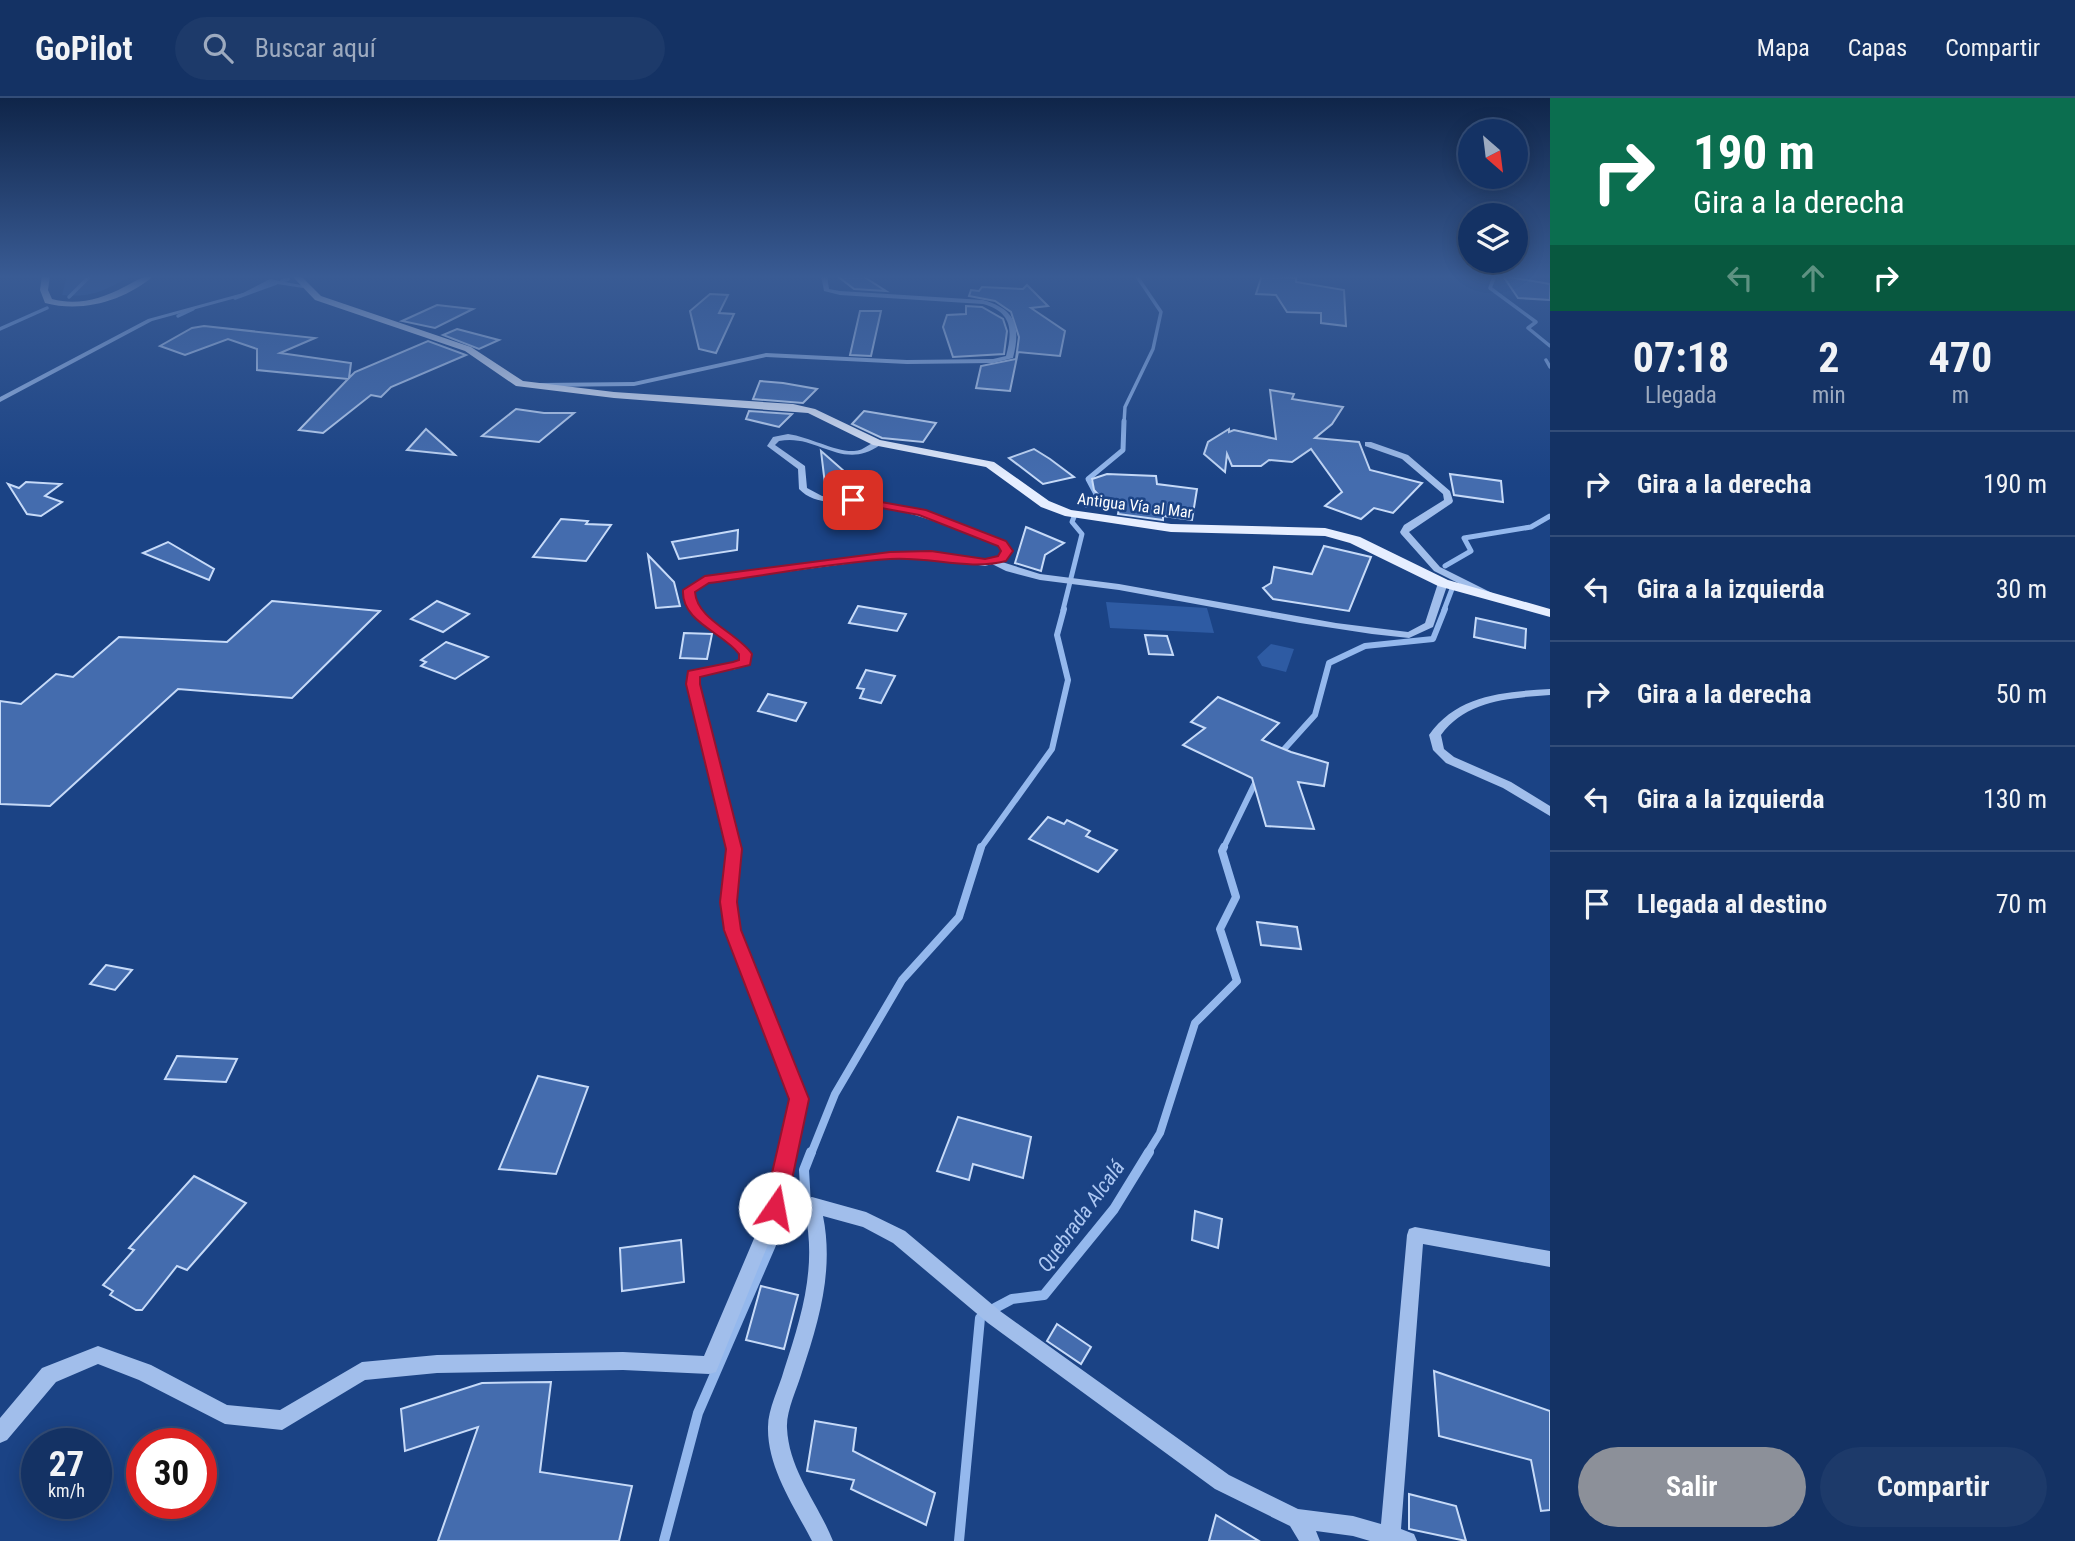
<!DOCTYPE html>
<html lang="es">
<head>
<meta charset="utf-8">
<style>
  :root { --surface:#143264; --page:#1d3a6a; --text:#f1f3f6; --muted:#9daabf; --line:#334d78; --accent:#8c9099 }
  body { margin:0; font-family:"Roboto Condensed",sans-serif; background:var(--page); color:var(--text); height:100vh; display:flex; flex-direction:column; font-size:26px; white-space:nowrap }
  * { box-sizing:border-box; margin:0 }
  p { font-size:23px; color:var(--muted) }
  .icon { flex:none; width:38px; height:38px; fill:none; stroke:currentColor; stroke-width:2; stroke-linecap:round; stroke-linejoin:round }
  .map { position:relative; flex:1; overflow:hidden }
  .panel { display:flex; flex-direction:column; background:var(--surface); width:525px }
  .panel>* { flex:none }
  .top-card { background:#0b6e4f; color:#fff; overflow:hidden }
  .needle { width:46px; rotate:152deg }
  .tools { position:absolute; left:1458px; top:21px; display:grid; gap:14px }
  .tools a { display:grid; place-items:center; width:70px; height:70px; border-radius:50%; background:var(--surface); box-shadow:0 4px 18px #0003,0 0 0 2px var(--line); font-size:35px }
  .speed { position:absolute; left:21px; top:1330px; display:flex; gap:14px; font-size:35px; font-weight:700; text-align:center }
  .speed>* { display:grid; place-content:center; width:91px; height:91px; border-radius:50%; background:var(--surface); box-shadow:0 4px 18px #0003,0 0 0 2px var(--line); line-height:1 }
  .speed small { font-size:18px; font-weight:400 }
  .speed .limit { border:10px solid #d22; background:#fff; color:#111 }
  .pin { position:absolute; display:grid; place-items:center; width:60px; height:60px; color:#fff; margin:-30px; border-radius:14px; box-shadow:0 4px 10px #0006 }
  .me { position:absolute; width:77px; margin:-38px; rotate:12deg; stroke-linejoin:round; filter:drop-shadow(0 0 5px #0008) }
  .turn { display:flex; align-items:center; gap:24px; height:147px; padding:0 28px; font-size:32px }
  .turn .icon { width:91px; height:91px; stroke-width:2.5 }
  .turn b { display:block; font-size:49px; line-height:60px }
  .lanes { display:flex; align-items:center; height:66px; padding:0 28px; background:#0003; justify-content:center; gap:35px; direction:ltr }
  .lanes .off { opacity:.35 }
  .eta { display:flex; justify-content:space-evenly; align-items:center; height:119px; text-align:center }
  .eta b { font-size:42px; font-weight:700; line-height:49px }
  .cta { display:flex; gap:14px; margin-top:auto; padding:14px 28px }
  .cta a { flex:1; height:80px; border-radius:42px; background:var(--accent); color:#fff; font-size:28px; font-weight:700; line-height:80px; text-align:center }
  .cta a+a { background:var(--page); color:var(--text) }
  ul { padding:0; list-style:none }
  li { display:flex; align-items:center; gap:21px; height:105px; padding:0 28px; border-top:2px solid var(--line) }
  li div { flex:1 }
  li b { display:block; font-size:26px }
  li em { font-style:normal }
  header { display:flex; align-items:center; gap:42px; box-sizing:border-box; height:98px; padding:0 35px; background:var(--surface); border-bottom:2px solid var(--line) }
  header strong { font-size:33px }
  nav { display:flex; gap:38px; margin-inline-start:auto; font-size:24px }
  .search { width:490px; height:63px; background:var(--page); display:flex; align-items:center; gap:18px; box-sizing:border-box; padding:0 24px; border-radius:38px; color:var(--muted); font-size:26px }
  main { display:flex; flex:1; min-height:0 }
  .map>svg:first-child { display:block }
  .green { fill:#2e5ba3 }
  .lines { fill:none; stroke-linecap:round; stroke-linejoin:round }
  .stream-far4 { stroke:#94b8ed; stroke-width:3.5 }
  .stream-far3 { stroke:#94b8ed; stroke-width:5 }
  .stream-far2 { stroke:#94b8ed; stroke-width:6 }
  .stream-far1 { stroke:#94b8ed; stroke-width:8 }
  .stream { stroke:#94b8ed; stroke-width:10 }
  .building { fill:#446cae; stroke:#c6daf8; stroke-width:2 }
  .minor { fill:#a1beeb; fill-rule:evenodd }
  .major { fill:#e6eeff; fill-rule:evenodd }
  .route { fill:#e11d48; stroke:#92132f; stroke-width:2 }
  .labels { text-anchor:middle; stroke-width:5; stroke-linejoin:round; paint-order:stroke }
  .far-street-label { font-size:16px; fill:#fff; stroke:#1b4385 }
  .water-label { font-size:21px; font-style:italic; fill:#adc8f3; stroke:#1b4385 }
</style>
</head>
<body>
<header>
<strong>GoPilot</strong>
<div class="search"><svg class="icon" aria-label="search" viewBox="0 0 24 24"><circle cx="10" cy="10" r="6"/><path d="M15 15l6 6"/></svg>Buscar aquí</div>
<nav><a>Mapa</a><a>Capas</a><a>Compartir</a></nav>
</header>
<main>
<div class="map">
<svg width="1550" height="1443" viewBox="0 0 1550 1443">
  <rect width="100%" height="100%" fill="#1b4385"/>
  <g class="green">
    <path d="M67 177H134C105 191 96 200 62 197Z"/>
    <path d="M1106 504 1207 510 1214 535 1110 530Z"/>
    <path d="M1271 546 1294 551 1286 574 1262 568 1257 559Z"/>
  </g>
  <g class="lines">
    <g class="stream-far4">
      <path d="M355 177H386"/>
      <path d="M1495 177 1490 190 1536 224 1528 230 1550 248"/>
      <path d="M304 178 308 177"/>
      <path d="M282 183 288 181"/>
      <path d="M69 199 91 177"/>
      <path d="M235 200 276 185"/>
      <path d="M178 218 193 211"/>
      <path d="M0 231 47 210"/>
      <path d="M1546 262 1550 269"/>
      <path d="M1124 325 1125 309 1153 251 1161 214 1136 177"/>
    </g>
    <g class="stream-far3">
      <path d="M1086 407 1097 398 1088 381 1123 352 1124 323"/>
      <path d="M1445 468 1471 453 1464 440 1531 429 1550 418"/>
      <path d="M1063 512 1082 436 1072 424 1074 419"/>
      <path d="M1444 512 1452 491"/>
    </g>
    <g class="stream-far2">
      <path d="M1278 658 1315 617 1329 565 1365 548 1433 541 1445 511"/>
      <path d="M980 751 1052 651 1068 582 1057 537 1064 511"/>
      <path d="M1223 751 1258 679"/>
    </g>
    <g class="stream-far1">
      <path d="M811 1056 835 996 902 882 959 819 981 749"/>
      <path d="M1147 1056 1160 1035 1195 925 1237 883 1220 831 1236 799 1222 753 1224 749"/>
    </g>
    <g class="stream">
      <path d="M995 1210 1012 1201 1044 1197 1114 1111 1149 1054"/>
      <path d="M664 1443 698 1315 776 1135 806 1107 804 1072 811 1054"/>
      <path d="M959 1443 980 1220"/>
    </g>
  </g>
  <g class="building">
    <path d="M836 177H861L886 193 854 191Z"/>
    <path d="M1262 177 1296 180V184L1344 192 1346 228 1321 225V215L1287 214 1276 197 1256 196Z"/>
    <path d="M1503 178 1550 186V202L1518 200Z"/>
    <path d="M1027 187 1048 208 1031 210 1065 233 1060 258 1018 254 1010 293 976 290 981 268 1016 261 1019 239 1011 214 995 203 969 198 971 192 979 193 982 189 1023 191Z"/>
    <path d="M710 196 728 197 719 215 734 216 716 255 699 251 690 213Z"/>
    <path d="M437 207 473 211 435 230 402 223Z"/>
    <path d="M966 208 982 209 1003 221 1007 233 1004 256 953 259 943 229 947 217 966 216Z"/>
    <path d="M860 213H881L871 258 850 257Z"/>
    <path d="M204 228 315 240 280 255 351 265 349 280 355 274 428 243 466 257 391 289 381 299 371 297 323 335 299 332 348 281 257 272V251L228 241 185 257 160 248 192 230Z"/>
    <path d="M457 231 499 242 479 251 443 237Z"/>
    <path d="M760 283 783 285 817 291 803 305 753 301Z"/>
    <path d="M1270 292 1294 296 1292 301 1343 309 1332 326 1315 340 1359 344 1370 372 1422 385 1393 415 1374 410 1361 421 1325 408 1342 394 1311 351 1292 364 1269 362 1261 368H1232L1227 356 1225 374 1204 356 1208 344 1229 331V334L1234 332 1276 341Z"/>
    <path d="M516 311 544 315H574L539 344 482 338Z"/>
    <path d="M749 313 792 316 779 329 746 321Z"/>
    <path d="M864 313 936 325 923 344 882 340 852 326Z"/>
    <path d="M426 331 455 357 407 352Z"/>
    <path d="M1034 351 1050 361 1074 379 1043 386 1009 360Z"/>
    <path d="M821 353 861 388 825 386Z"/>
    <path d="M1107 376 1156 378 1157 386 1197 391 1192 422 1163 418V422L1118 416 1121 402 1102 401 1094 392 1092 381Z"/>
    <path d="M1450 376 1501 383 1503 404 1454 397Z"/>
    <path d="M26 384 61 386 45 398 62 404 41 418 27 416 8 386 19 390Z"/>
    <path d="M561 421 588 423 586 426 611 427 586 463 533 459Z"/>
    <path d="M1026 429 1064 445 1045 457 1041 473 1015 465Z"/>
    <path d="M738 432 737 452 679 461 672 444Z"/>
    <path d="M168 444 214 471 209 482 143 455Z"/>
    <path d="M1324 448 1371 459 1349 513 1273 501 1263 490 1271 485 1274 469 1312 476Z"/>
    <path d="M648 457 674 484 680 508 656 510Z"/>
    <path d="M272 503 380 513 292 600 178 591 50 708 0 706V603L21 606 56 576 73 579 119 539 227 544Z"/>
    <path d="M437 503 469 516 443 534 411 521Z"/>
    <path d="M858 508 906 516 897 533 849 525Z"/>
    <path d="M1476 520 1526 531 1525 550 1474 539Z"/>
    <path d="M684 535 712 536 707 561 680 560Z"/>
    <path d="M1145 537 1167 538 1173 557 1149 556Z"/>
    <path d="M446 544 488 559 455 581 421 568 426 564 421 562Z"/>
    <path d="M866 572 895 578 881 605 860 600 864 591 857 590Z"/>
    <path d="M768 596 806 605 796 623 758 613Z"/>
    <path d="M1218 599 1279 625 1262 642 1291 654 1328 665 1324 688 1298 684 1314 731 1266 728 1252 680 1183 647 1205 630 1191 624Z"/>
    <path d="M1048 719 1064 726 1067 722 1090 733 1086 738 1117 752 1098 774 1029 741Z"/>
    <path d="M1257 824 1297 829 1301 851 1261 847Z"/>
    <path d="M106 867 132 872 115 892 90 886Z"/>
    <path d="M177 958 237 961 226 984 165 981Z"/>
    <path d="M538 978 588 989 556 1076 499 1071Z"/>
    <path d="M958 1019 1031 1039 1023 1080 973 1066 969 1082 937 1073Z"/>
    <path d="M194 1078 246 1105 187 1172 177 1168 142 1212H136L110 1197 113 1193 103 1187 134 1152 129 1150Z"/>
    <path d="M1195 1113 1222 1121 1218 1150 1192 1142Z"/>
    <path d="M681 1142 684 1184 622 1193 620 1150Z"/>
    <path d="M761 1188 798 1197 784 1251 746 1242Z"/>
    <path d="M1057 1226 1091 1249 1081 1266 1047 1243Z"/>
    <path d="M1434 1273 1550 1313V1412L1541 1413 1531 1362 1439 1338Z"/>
    <path d="M551 1284 540 1374 632 1388 619 1443H438L478 1329 405 1353 401 1311 482 1285Z"/>
    <path d="M815 1323 856 1330 853 1353 935 1395 926 1427 851 1391 854 1382 807 1373Z"/>
    <path d="M1409 1396 1456 1408 1466 1443 1409 1431Z"/>
    <path d="M1216 1417 1259 1443H1209Z"/>
  </g>
  <g class="lines">
    <g class="minor">
      <path d="M821 177H827L829 191 840 193 983 202C1016 211 1021 229 1013 260L993 265 907 266 766 259 634 288 540 289 536 287 540 285 634 284 766 255 907 262 993 261 1006 258C1013 232 1012 214 983 206L840 197 824 193Z"/>
      <path d="M270 181 306 188 303 190 271 185 247 197 152 223 0 304V299L148 221 243 195Z"/>
      <path d="M788 336C810 339 835 354 854 353 865 353 870 343 880 343V347C842 374 817 335 779 343L775 347 805 368 807 390 822 398 879 403 936 418 1005 444 1012 453 1005 463 1002 464 1040 476 1119 486 1336 525 1408 534 1425 525 1438 485 1443 482 1448 485 1433 529 1409 540 1372 536 1300 525 1119 492 1040 482 1006 473 992 466 985 468 931 460H890L708 484 694 494C701 530 742 530 751 564L736 571 698 578V586L740 751 736 804 739 832 807 1001 785 1102 812 1099 866 1114 905 1133 1000 1213 1229 1377 1298 1411 1353 1418 1381 1426 1407 1137 1409 1131 1415 1129 1550 1153V1169L1423 1146 1401 1431 1414 1436 1417 1443H1370L1353 1438 1316 1433 1320 1443H1299L1290 1428 1215 1391 988 1225 893 1145 863 1129 823 1118C834 1172 819 1223 802 1274 797 1291 786 1313 787 1330 789 1373 818 1405 833 1443H812C794 1408 767 1369 768 1329 768 1311 779 1290 784 1272 801 1220 817 1170 805 1115L780 1117 716 1274 709 1276 623 1272 437 1275 365 1282 282 1332 225 1326 139 1282 98 1266 56 1284 7 1342 0 1345V1320L42 1270 98 1248 151 1267 227 1307 280 1312 362 1264 437 1257 623 1254 704 1258 767 1110 791 1001 725 832 722 804 728 751 688 586 689 574 740 563 738 555 733 548C713 532 689 521 684 493L705 479 890 454H931L985 462 999 459 1002 453 999 448C955 430 912 413 865 406 843 403 816 409 799 391L798 371 767 348 773 339Z"/>
      <path d="M1365 344H1371L1408 357 1450 393 1453 403 1452 405 1409 434 1440 469 1494 496V500H1488L1434 473 1401 436 1400 434 1404 427 1444 402 1443 396 1402 361 1365 348Z"/>
      <path d="M1550 591V597C1510 600 1466 602 1441 637L1444 651 1454 659 1511 684 1550 708V718L1503 690 1446 665 1433 652 1429 637C1458 596 1504 594 1550 591Z"/>
    </g>
    <g class="major">
      <path d="M42 177H50L48 192 52 201C77 208 101 201 124 189 135 184 142 177 155 177 124 203 83 215 45 205L40 192Z"/>
      <path d="M291 177H300L321 198 471 249 523 283 614 294 793 306 815 311 880 342 994 364 1049 403 1071 412 1171 426 1325 430 1360 439 1448 482 1550 511V519L1438 488 1350 445 1325 438 1171 434 1065 418 1041 409 986 369 873 347 808 315 614 300 516 288 465 253 315 202Z"/>
    </g>
  </g>
  <linearGradient id="sky" x2="0" y2="1"><stop stop-color="#0f2549"/><stop offset="0.47" stop-color="#395b94"/><stop offset="1" stop-color="#395b94" stop-opacity="0"/></linearGradient>
  <rect width="1550" height="380" fill="url(#sky)"/>
  <path class="route" d="M853 399 926 412 1006 443 1013 453 1006 463C968 473 929 458 890 461 829 465 769 477 709 485L695 494C697 522 738 535 752 556L750 567 700 579V586L742 751 737 804 741 832 809 1001 786 1110 782 1117 775 1120 767 1117 764 1110 789 1001 724 832 720 804 726 751 686 586 688 573 733 564 739 562V556C724 535 681 524 683 492L705 478 890 454 931 453 985 461 998 458 1001 453 998 448 919 417 849 404V400Z"/>
  <g class="labels">
    <g class="far-street-label">
      <text transform="translate(1135 407) rotate(7)" y="6">Antigua Vía al Mar</text>
    </g>
    <g class="water-label">
      <text transform="translate(1081 1118) rotate(-54)" y="7">Quebrada Alcalá</text>
    </g>
  </g>
</svg>
<div class="tools">
<a><svg class="needle" viewBox="-14 -14 28 28"><path d="M0-13l5 13h-10z" fill="#e53935"/><path d="M0 13l5-13h-10z" fill="#9daabf"/></svg></a>
<a><svg class="icon" aria-label="layers" viewBox="0 0 24 24"><path d="M12 4l9 5-9 5-9-5zM3 14l9 5 9-5"/></svg></a>
</div>
<div class="speed"><div>27<small>km/h</small></div><div class="limit">30</div></div>
<div class="pin" style="left:853px;top:402px;background:#d93025"><svg class="icon" aria-label="arrive" viewBox="0 0 24 24"><path d="M6 21V4h12l-3 4 3 4H6"/></svg></div>
<svg class="me" style="left:775px;top:1110px" viewBox="-20 -20 40 40"><circle r="19" fill="#fff"/><path d="M0-13L10 11 0 6-10 11z" fill="#e11d48"/></svg>
</div>
<section class="panel">
<div class="top-card">
<div class="turn"><svg class="icon" aria-label="right" viewBox="0 0 24 24"><path d="M7 20v-9h11M14 6l5 5-5 5"/></svg><div><b>190 m</b>Gira a la derecha</div></div>
<div class="lanes"><svg class="icon off" aria-label="left" viewBox="0 0 24 24"><path d="M17 20v-9H6M10 6l-5 5 5 5"/></svg><svg class="icon off" aria-label="ahead" viewBox="0 0 24 24"><path d="M12 20V5M6 11l6-6 6 6"/></svg><svg class="icon" aria-label="right" viewBox="0 0 24 24"><path d="M7 20v-9h11M14 6l5 5-5 5"/></svg></div>
</div>
<div class="eta">
<div><b>07:18</b><p>Llegada</p></div>
<div><b>2</b><p>min</p></div>
<div><b>470</b><p>m</p></div>
</div>
<ul>
<li><svg class="icon" aria-label="right" viewBox="0 0 24 24"><path d="M7 20v-9h11M14 6l5 5-5 5"/></svg><div><b>Gira a la derecha</b></div><em>190 m</em></li>
<li><svg class="icon" aria-label="left" viewBox="0 0 24 24"><path d="M17 20v-9H6M10 6l-5 5 5 5"/></svg><div><b>Gira a la izquierda</b></div><em>30 m</em></li>
<li><svg class="icon" aria-label="right" viewBox="0 0 24 24"><path d="M7 20v-9h11M14 6l5 5-5 5"/></svg><div><b>Gira a la derecha</b></div><em>50 m</em></li>
<li><svg class="icon" aria-label="left" viewBox="0 0 24 24"><path d="M17 20v-9H6M10 6l-5 5 5 5"/></svg><div><b>Gira a la izquierda</b></div><em>130 m</em></li>
<li><svg class="icon" aria-label="arrive" viewBox="0 0 24 24"><path d="M6 21V4h12l-3 4 3 4H6"/></svg><div><b>Llegada al destino</b></div><em>70 m</em></li>
</ul>
<div class="cta"><a>Salir</a><a>Compartir</a></div>
</section>
</main>
</body>
</html>
